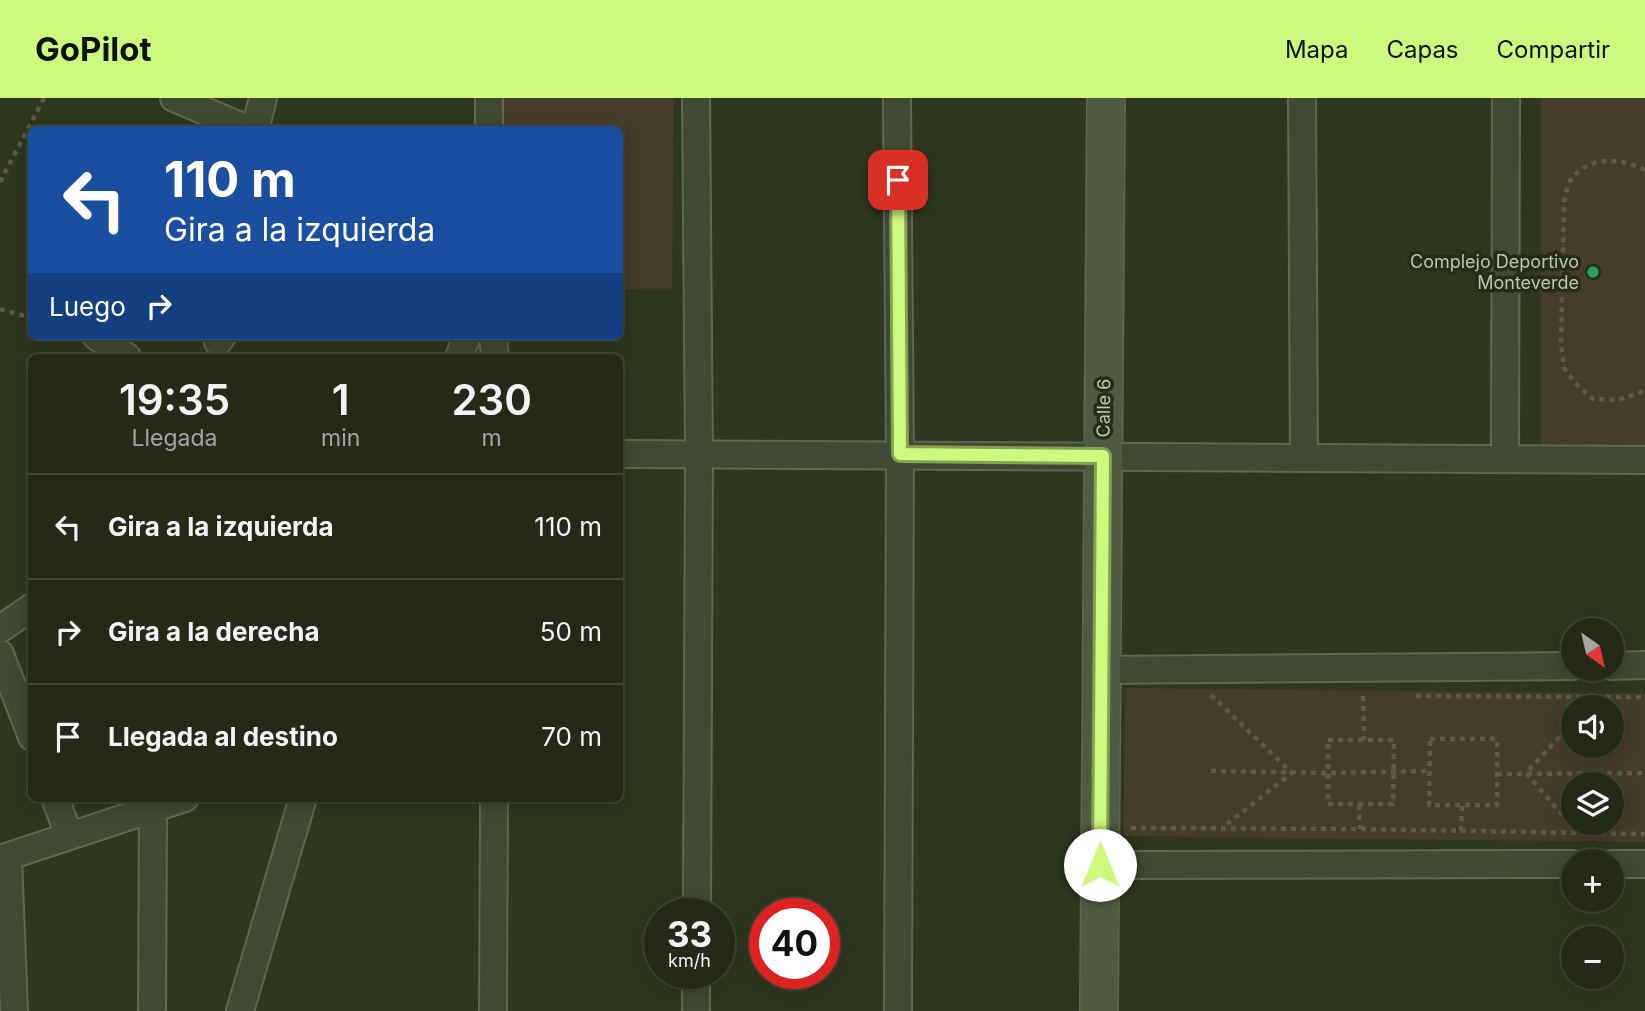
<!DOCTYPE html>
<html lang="es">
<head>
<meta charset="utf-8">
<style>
  :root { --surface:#242918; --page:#303525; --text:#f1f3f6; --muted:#a3a6a2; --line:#414537; --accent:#ccf97e }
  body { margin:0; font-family:Inter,sans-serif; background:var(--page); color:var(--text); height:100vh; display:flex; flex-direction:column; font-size:26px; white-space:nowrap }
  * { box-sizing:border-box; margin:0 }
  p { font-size:23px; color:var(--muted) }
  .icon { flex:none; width:38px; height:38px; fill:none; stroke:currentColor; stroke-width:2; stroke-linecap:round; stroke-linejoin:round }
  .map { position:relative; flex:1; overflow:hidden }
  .drawer { position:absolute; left:28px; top:256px; width:595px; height:448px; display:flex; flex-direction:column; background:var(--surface); border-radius:10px; box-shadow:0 4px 18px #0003,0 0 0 2px var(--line) }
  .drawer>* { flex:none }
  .banner { position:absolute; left:28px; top:28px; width:595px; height:214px; border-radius:10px; box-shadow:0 4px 18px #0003,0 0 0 2px var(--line); background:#1a4fa0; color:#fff; overflow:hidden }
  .needle { width:46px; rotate:146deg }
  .buttons { position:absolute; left:1561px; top:520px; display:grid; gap:14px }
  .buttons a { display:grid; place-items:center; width:63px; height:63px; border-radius:50%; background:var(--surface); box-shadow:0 4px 18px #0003,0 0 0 2px var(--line); font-size:35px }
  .speed { position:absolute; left:644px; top:800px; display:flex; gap:14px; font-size:35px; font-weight:700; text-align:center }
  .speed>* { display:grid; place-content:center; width:91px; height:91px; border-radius:50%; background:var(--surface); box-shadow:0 4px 18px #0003,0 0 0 2px var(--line); line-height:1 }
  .speed small { font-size:18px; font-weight:400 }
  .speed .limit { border:10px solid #d22; background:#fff; color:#111 }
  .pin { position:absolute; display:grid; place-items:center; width:60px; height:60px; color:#fff; margin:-30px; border-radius:14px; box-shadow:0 4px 10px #0006 }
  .me { position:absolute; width:77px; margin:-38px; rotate:0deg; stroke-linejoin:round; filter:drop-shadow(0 0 5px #0008) }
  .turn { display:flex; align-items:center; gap:24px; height:147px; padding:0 21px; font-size:32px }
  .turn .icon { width:91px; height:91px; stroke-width:2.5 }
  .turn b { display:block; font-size:49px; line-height:60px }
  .then { display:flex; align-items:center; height:66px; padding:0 21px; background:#0003; gap:14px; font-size:26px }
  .eta { display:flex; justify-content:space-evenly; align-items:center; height:119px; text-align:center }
  .eta b { font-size:42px; font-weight:600; line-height:49px }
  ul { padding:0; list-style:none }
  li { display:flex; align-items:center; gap:21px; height:105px; padding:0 21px; border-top:2px solid var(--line) }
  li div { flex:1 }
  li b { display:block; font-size:26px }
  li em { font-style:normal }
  header { display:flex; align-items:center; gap:42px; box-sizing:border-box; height:98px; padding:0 35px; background:var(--accent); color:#111 }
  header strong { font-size:33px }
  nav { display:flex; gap:38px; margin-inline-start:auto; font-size:24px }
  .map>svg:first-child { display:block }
  .green { fill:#463c2c; fill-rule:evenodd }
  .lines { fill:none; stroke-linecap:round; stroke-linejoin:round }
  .street-casing { stroke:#5f6651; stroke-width:30 }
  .secondary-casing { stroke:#5f6651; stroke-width:40 }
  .path { stroke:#5c5946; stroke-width:4.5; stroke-dasharray:5 5; stroke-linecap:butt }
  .street { stroke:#414833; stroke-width:26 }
  .secondary { stroke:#515b41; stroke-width:37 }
  .route-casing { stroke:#85a252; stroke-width:18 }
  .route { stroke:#ccf97e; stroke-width:12 }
  .leisure-dot { fill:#2e9e5b; stroke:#262c19; stroke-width:2.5 }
  .labels { text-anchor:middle; stroke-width:7; stroke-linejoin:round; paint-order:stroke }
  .poi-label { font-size:18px; fill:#bcc5ad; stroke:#262c19; text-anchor:end }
  .street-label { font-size:18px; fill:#bcc5ad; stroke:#262c19 }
</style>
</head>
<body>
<header>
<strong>GoPilot</strong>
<nav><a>Mapa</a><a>Capas</a><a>Compartir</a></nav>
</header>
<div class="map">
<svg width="1645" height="913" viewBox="0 0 1645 913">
  <rect width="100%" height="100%" fill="#303720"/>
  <g class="green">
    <path d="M502 0H674L672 191H620V32L502 31Z"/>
    <path d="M1541 0H1645V347L1541 348Z"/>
    <path d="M1126 590 1645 596V744L1123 738ZM1573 609H1612V648H1573ZM1612 686V724H1573V686Z"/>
  </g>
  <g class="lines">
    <defs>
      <g id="street">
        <path d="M174 0 250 32"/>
        <path d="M489 0V32"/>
        <path d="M696 0 699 358 697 816"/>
        <path d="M897 0 900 356 898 913"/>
        <path d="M1302 0 1304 360"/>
        <path d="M255 32 263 0"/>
        <path d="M96 238 127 259"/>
        <path d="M493 238 495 259"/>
        <path d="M218 244 222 238"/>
        <path d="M459 259 467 238"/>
        <path d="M620 356 1645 362"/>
        <path d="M1505 361 1506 0"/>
        <path d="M0 531 32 509"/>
        <path d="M0 556 32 639"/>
        <path d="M1612 568 1645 567"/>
        <path d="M1101 572 1573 568"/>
        <path d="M55 700 69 737"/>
        <path d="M8 759 14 913"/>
        <path d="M0 761 185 700"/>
        <path d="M1612 766H1645"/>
        <path d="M1100 767 1573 766"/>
        <path d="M152 913 153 712"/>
        <path d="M240 913 303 700"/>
        <path d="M493 913 494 700"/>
        <path d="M696 913V875"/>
      </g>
      <path id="secondary" d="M1099 913 1106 0"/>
    </defs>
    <use href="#street" class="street-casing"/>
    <use href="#secondary" class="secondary-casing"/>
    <g class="path">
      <path d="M1645 72C1621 60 1589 57 1571 82 1567 87 1566 98 1564 104L1561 246 1564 270 1575 285 1593 301 1618 302 1641 294 1645 290"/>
      <path d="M0 84 44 0"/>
      <path d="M0 211 32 220"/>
      <path d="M1211 597 1292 675 1222 730"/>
      <path d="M1363 598 1364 642"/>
      <path d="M1416 598 1645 599"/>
      <path d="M1587 609 1595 600"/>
      <path d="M1573 624 1526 675 1578 735"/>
      <path d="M1430 641H1497V707H1429Z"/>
      <path d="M1328 642H1394L1393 706H1328Z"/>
      <path d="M1211 673 1328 675 1429 673"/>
      <path d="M1497 676 1645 675"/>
      <path d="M1359 707 1360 731"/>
      <path d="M1131 730 1360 731 1645 736"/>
      <path d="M1461 733 1462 707"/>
    </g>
    <use href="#street" class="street"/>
    <use href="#secondary" class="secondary"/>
  </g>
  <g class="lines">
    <defs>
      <path id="route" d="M898 82 900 356 1103 358 1100 767"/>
    </defs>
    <use href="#route" class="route-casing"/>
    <use href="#route" class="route"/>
  </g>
  <circle class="leisure-dot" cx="1593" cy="174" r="7"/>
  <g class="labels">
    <g class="poi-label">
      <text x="1579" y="170">Complejo Deportivo<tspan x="1579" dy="21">Monteverde</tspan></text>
    </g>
    <g class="street-label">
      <text transform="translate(1104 310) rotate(-89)" y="6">Calle 6</text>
    </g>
  </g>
</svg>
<div class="buttons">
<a><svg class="needle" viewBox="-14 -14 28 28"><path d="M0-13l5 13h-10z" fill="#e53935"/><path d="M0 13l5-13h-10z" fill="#a3a6a2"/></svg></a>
<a><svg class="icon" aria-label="sound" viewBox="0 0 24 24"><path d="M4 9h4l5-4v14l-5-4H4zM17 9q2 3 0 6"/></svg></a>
<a><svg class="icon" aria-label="layers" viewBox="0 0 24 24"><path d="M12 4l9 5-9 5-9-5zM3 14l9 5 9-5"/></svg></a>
<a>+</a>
<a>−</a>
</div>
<div class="speed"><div>33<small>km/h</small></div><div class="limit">40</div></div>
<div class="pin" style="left:898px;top:82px;background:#d93025"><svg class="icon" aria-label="arrive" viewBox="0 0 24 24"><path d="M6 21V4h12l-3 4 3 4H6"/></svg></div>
<svg class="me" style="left:1100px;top:767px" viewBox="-20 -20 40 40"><circle r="19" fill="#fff"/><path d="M0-13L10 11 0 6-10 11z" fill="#ccf97e"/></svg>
<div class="banner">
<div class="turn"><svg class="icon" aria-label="left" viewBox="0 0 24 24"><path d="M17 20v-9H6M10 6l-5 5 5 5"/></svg><div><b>110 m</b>Gira a la izquierda</div></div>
<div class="then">Luego<svg class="icon" aria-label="right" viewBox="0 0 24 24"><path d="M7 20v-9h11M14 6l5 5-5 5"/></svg></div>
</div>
<section class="drawer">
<div class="eta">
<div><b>19:35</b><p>Llegada</p></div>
<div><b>1</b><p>min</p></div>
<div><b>230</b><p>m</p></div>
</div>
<ul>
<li><svg class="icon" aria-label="left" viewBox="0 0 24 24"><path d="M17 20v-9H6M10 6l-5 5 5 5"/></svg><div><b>Gira a la izquierda</b></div><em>110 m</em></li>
<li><svg class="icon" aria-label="right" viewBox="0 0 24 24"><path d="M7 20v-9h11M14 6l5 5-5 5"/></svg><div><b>Gira a la derecha</b></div><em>50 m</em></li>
<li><svg class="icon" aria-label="arrive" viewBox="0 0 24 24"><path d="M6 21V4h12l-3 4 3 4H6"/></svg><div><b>Llegada al destino</b></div><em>70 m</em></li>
</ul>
</section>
</div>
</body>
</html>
